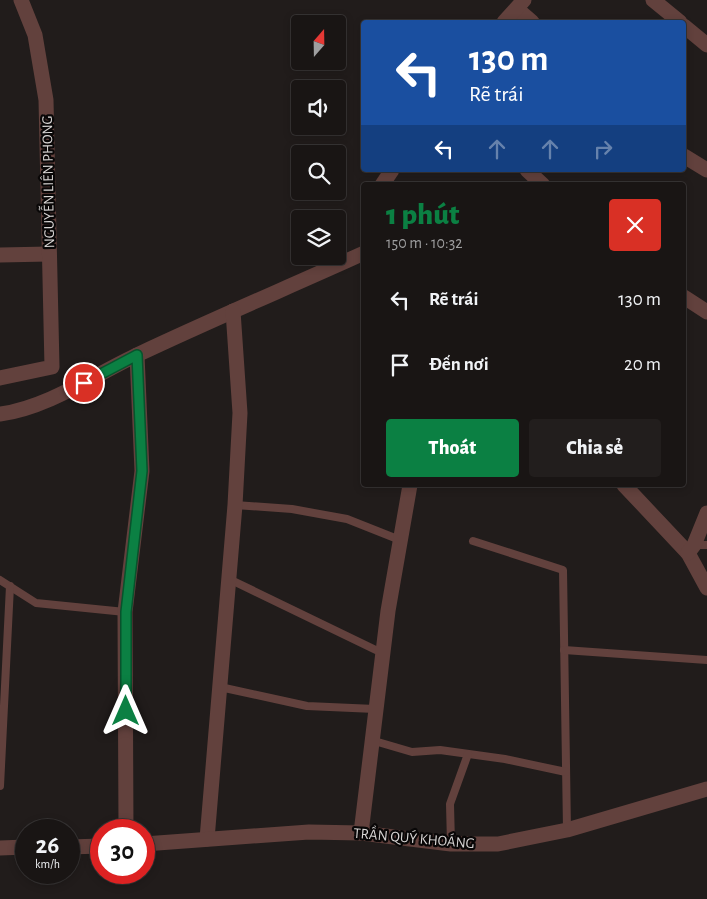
<!DOCTYPE html>
<html lang="vi">
<head>
<meta charset="utf-8">
<style>
  :root { --surface:#191514; --page:#221e1d; --text:#f1f3f6; --muted:#9f9fa0; --line:#373434; --accent:#0b8043 }
  body { margin:0; font-family:"Alegreya Sans",sans-serif; background:var(--page); color:var(--text); height:100vh; display:flex; flex-direction:column; font-size:19px; white-space:nowrap }
  * { box-sizing:border-box; margin:0 }
  p { font-size:16px; color:var(--muted) }
  .icon { flex:none; width:28px; height:28px; fill:none; stroke:currentColor; stroke-width:2; stroke-linecap:round; stroke-linejoin:round }
  .map { position:relative; flex:1; overflow:hidden }
  .details { position:absolute; left:361px; top:182px; width:325px; height:305px; display:flex; flex-direction:column; background:var(--surface); border-radius:5px; box-shadow:0 2px 8px #0003,0 0 0 1px var(--line) }
  .details>* { flex:none }
  .banner { position:absolute; left:361px; top:20px; width:325px; height:152px; border-radius:5px; box-shadow:0 2px 8px #0003,0 0 0 1px var(--line); background:#1a4fa0; color:#fff; overflow:hidden }
  .needle { width:32px; rotate:20deg }
  .buttons { position:absolute; left:291px; top:15px; display:grid; gap:10px }
  .buttons a { display:grid; place-items:center; width:55px; height:55px; border-radius:5px; background:var(--surface); box-shadow:0 2px 8px #0003,0 0 0 1px var(--line); font-size:25px }
  .speed { position:absolute; left:15px; top:819px; display:flex; gap:10px; font-size:25px; font-weight:700; text-align:center }
  .speed>* { display:grid; place-content:center; width:65px; height:65px; border-radius:50%; background:var(--surface); box-shadow:0 2px 8px #0003,0 0 0 1px var(--line); line-height:1 }
  .speed small { font-size:12px; font-weight:400 }
  .speed .limit { border:8px solid #d22; background:#fff; color:#111 }
  .pin { position:absolute; display:grid; place-items:center; width:42px; height:42px; color:#fff; margin:-21px; border:2px solid #fff; border-radius:50%; box-shadow:0 1px 5px #0007 }
  .me { position:absolute; width:55px; margin:-28px; rotate:0deg; stroke-linejoin:round; filter:drop-shadow(0 0 4px #0008) }
  .turn { display:flex; align-items:center; gap:18px; height:105px; padding:0 25px; font-size:22px }
  .turn .icon { width:65px; height:65px; stroke-width:2.5 }
  .turn b { display:block; font-size:35px; line-height:42px }
  .lanes { display:flex; align-items:center; height:48px; padding:0 25px; background:#0003; justify-content:center; gap:25px; direction:ltr }
  .lanes .off { opacity:.35 }
  .round { display:grid; place-items:center; flex:none; width:52px; height:52px; border-radius:5px; background:var(--page) }
  .overview { display:flex; align-items:center; justify-content:space-between; height:85px; padding:0 25px }
  h1 { font-size:30px; font-weight:800; line-height:38px; color:var(--accent) }
  .action { display:flex; gap:10px; margin-top:auto; padding:10px 25px }
  .action a { flex:1; height:58px; border-radius:5px; background:var(--accent); color:#fff; font-size:20px; font-weight:800; line-height:58px; text-align:center }
  .action a+a { background:var(--page); color:var(--text) }
  ul { padding:0; list-style:none }
  li { display:flex; align-items:center; gap:15px; height:65px; padding:0 25px }
  li div { flex:1 }
  li b { display:block; font-size:19px }
  li em { font-style:normal }
  .map>svg:first-child { display:block }
  .lines { fill:none; stroke-linecap:round; stroke-linejoin:round }
  .service { stroke:#62413d; stroke-width:8 }
  .minor { stroke:#62413d; stroke-width:15 }
  .route-casing { stroke:#07532c; stroke-width:12 }
  .route { stroke:#0b8043; stroke-width:9 }
  .labels { text-anchor:middle; stroke-width:4.5; stroke-linejoin:round; paint-order:stroke }
  .street-label { font-size:15px; fill:#d8d5d4; stroke:#090707 }
</style>
</head>
<body>
<div class="map">
<svg width="707" height="899" viewBox="0 0 707 899">
  <rect width="100%" height="100%" fill="#211c1b"/>
  <g class="lines">
    <g class="service">
      <path d="M235 505 292 509 347 519 400 540"/>
      <path d="M473 541 563 570 567 830"/>
      <path d="M694 545H707"/>
      <path d="M229 579 382 653"/>
      <path d="M0 580 36 603 125 612"/>
      <path d="M564 650 707 660"/>
      <path d="M220 687 307 706 375 709"/>
      <path d="M371 740 412 752 440 750 505 759 566 772"/>
      <path d="M0 786 10 586"/>
      <path d="M451 844 450 804 468 754"/>
    </g>
    <g class="minor">
      <path d="M653 0 680 22"/>
      <path d="M517 9 532 22"/>
      <path d="M504 22 524 0"/>
      <path d="M684 26 707 45"/>
      <path d="M684 156 707 170"/>
      <path d="M527 170 543 185"/>
      <path d="M382 185 392 170"/>
      <path d="M0 255 49 254"/>
      <path d="M684 297 707 312"/>
      <path d="M0 378 52 367 46 100 35 35 21 0"/>
      <path d="M0 414C47 408 96 374 139 354 213 319 289 287 364 253"/>
      <path d="M624 485 688 553 707 588"/>
      <path d="M688 553 694 545 707 513"/>
      <path d="M126 830 125 612 142 471 137 355"/>
      <path d="M361 833 388 611 410 485"/>
      <path d="M207 839 235 505 240 413 233 311"/>
      <path d="M144 844 309 832 361 833 451 844H498L567 830 707 789"/>
      <path d="M69 847 101 846"/>
      <path d="M0 848 26 847"/>
    </g>
  </g>
  <g class="lines">
    <defs>
      <path id="route" d="M84 383 137 355 142 471 126 612V711"/>
    </defs>
    <use href="#route" class="route-casing"/>
    <use href="#route" class="route"/>
  </g>
  <g class="labels">
    <g class="street-label">
      <text transform="translate(48 182) rotate(-91)" y="5">NGUYỄN LIÊN PHONG</text>
      <text transform="translate(414 838) rotate(5)" y="5">TRẦN QUÝ KHOÁNG</text>
    </g>
  </g>
</svg>
<div class="buttons">
<a><svg class="needle" viewBox="-14 -14 28 28"><path d="M0-13l5 13h-10z" fill="#e53935"/><path d="M0 13l5-13h-10z" fill="#9f9fa0"/></svg></a>
<a><svg class="icon" aria-label="sound" viewBox="0 0 24 24"><path d="M4 9h4l5-4v14l-5-4H4zM17 9q2 3 0 6"/></svg></a>
<a><svg class="icon" aria-label="search" viewBox="0 0 24 24"><circle cx="10" cy="10" r="6"/><path d="M15 15l6 6"/></svg></a>
<a><svg class="icon" aria-label="layers" viewBox="0 0 24 24"><path d="M12 4l9 5-9 5-9-5zM3 14l9 5 9-5"/></svg></a>
</div>
<div class="speed"><div>26<small>km/h</small></div><div class="limit">30</div></div>
<div class="pin" style="left:84px;top:383px;background:#d93025"><svg class="icon" aria-label="arrive" viewBox="0 0 24 24"><path d="M6 21V4h12l-3 4 3 4H6"/></svg></div>
<svg class="me" style="left:126px;top:711px" viewBox="-20 -20 40 40"><path d="M0-17L14 15 0 8-14 15z" fill="#0b8043" stroke="#fff" stroke-width="4"/></svg>
<div class="banner">
<div class="turn"><svg class="icon" aria-label="left" viewBox="0 0 24 24"><path d="M17 20v-9H6M10 6l-5 5 5 5"/></svg><div><b>130 m</b>Rẽ trái</div></div>
<div class="lanes"><svg class="icon" aria-label="left" viewBox="0 0 24 24"><path d="M17 20v-9H6M10 6l-5 5 5 5"/></svg><svg class="icon off" aria-label="ahead" viewBox="0 0 24 24"><path d="M12 20V5M6 11l6-6 6 6"/></svg><svg class="icon off" aria-label="ahead" viewBox="0 0 24 24"><path d="M12 20V5M6 11l6-6 6 6"/></svg><svg class="icon off" aria-label="right" viewBox="0 0 24 24"><path d="M7 20v-9h11M14 6l5 5-5 5"/></svg></div>
</div>
<section class="details">
<div class="overview"><div><h1>1 phút</h1><p>150 m · 10:32</p></div><a class="round" style="background:#d93025;color:#fff"><svg class="icon" aria-label="close" viewBox="0 0 24 24"><path d="M6 6l12 12M18 6L6 18"/></svg></a></div>
<ul>
<li><svg class="icon" aria-label="left" viewBox="0 0 24 24"><path d="M17 20v-9H6M10 6l-5 5 5 5"/></svg><div><b>Rẽ trái</b></div><em>130 m</em></li>
<li><svg class="icon" aria-label="arrive" viewBox="0 0 24 24"><path d="M6 21V4h12l-3 4 3 4H6"/></svg><div><b>Đến nơi</b></div><em>20 m</em></li>
</ul>
<div class="action"><a>Thoát</a><a>Chia sẻ</a></div>
</section>
</div>
</body>
</html>
